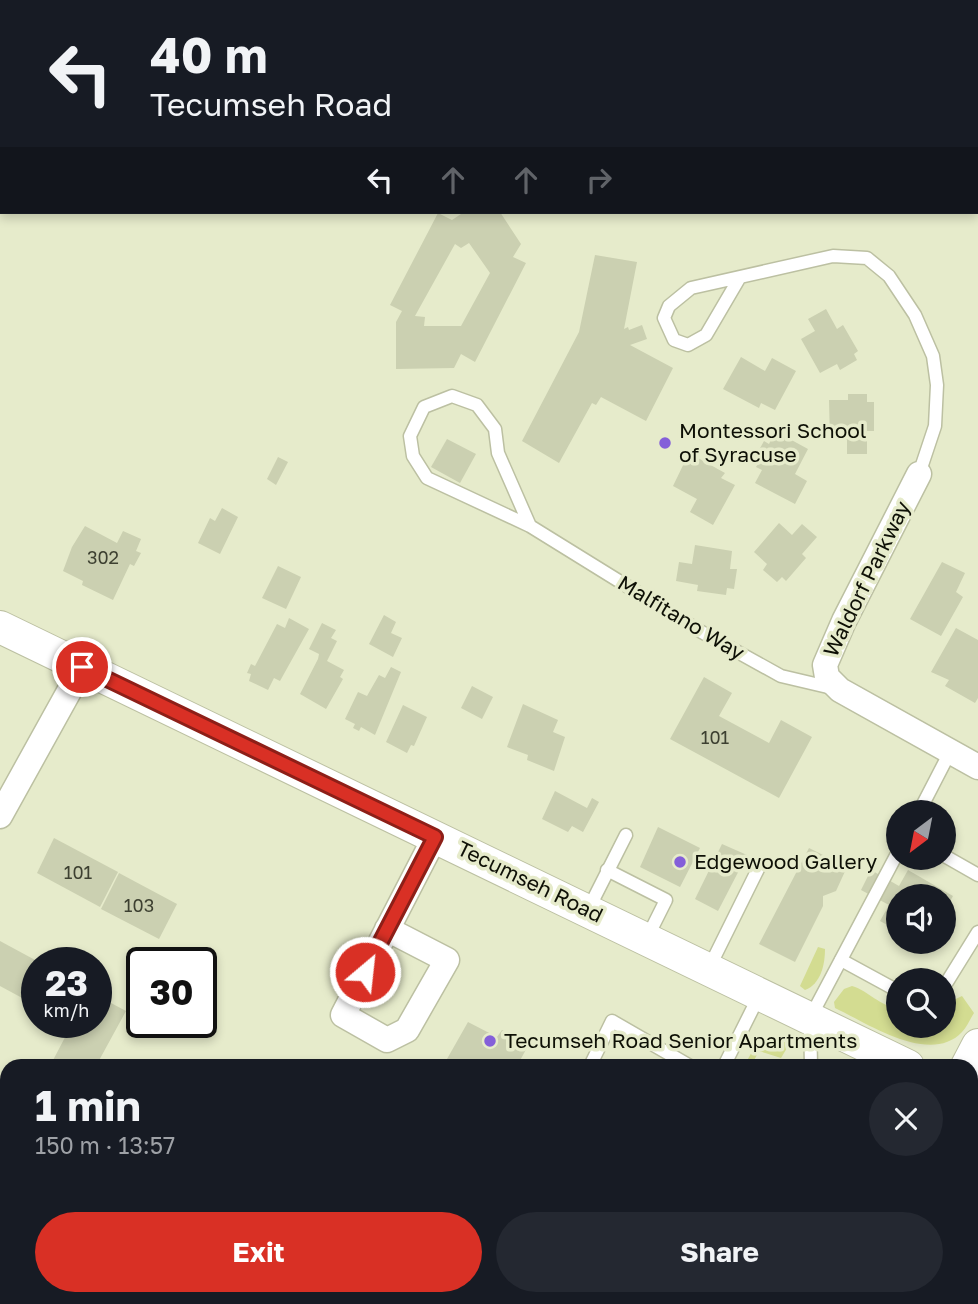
<!DOCTYPE html>
<html lang="en">
<head>
<meta charset="utf-8">
<style>
  :root { --surface:#171b24; --page:#242831; --text:#f1f3f6; --muted:#9ea1a6; --accent:#d93025 }
  body { margin:0; font-family:"Golos Text",sans-serif; background:var(--page); color:var(--text); height:100vh; display:flex; flex-direction:column; font-size:26px; white-space:nowrap }
  * { box-sizing:border-box; margin:0 }
  p { font-size:23px; color:var(--muted) }
  .icon { flex:none; width:38px; height:38px; fill:none; stroke:currentColor; stroke-width:2; stroke-linecap:round; stroke-linejoin:round }
  .map { position:relative; flex:1; overflow:hidden }
  .sheet { position:absolute; left:0px; top:1059px; width:978px; height:247px; display:flex; flex-direction:column; background:var(--surface); border-radius:21px 21px 0 0; box-shadow:0 4px 10px #0003 }
  .sheet>* { flex:none }
  .top-card { position:absolute; left:0px; top:0px; width:978px; height:214px; box-shadow:0 4px 10px #0003; background:#171b24; color:var(--text); overflow:hidden }
  .needle { width:46px; rotate:212deg }
  .buttons { position:absolute; left:886px; top:800px; display:grid; gap:14px }
  .buttons a { display:grid; place-items:center; width:70px; height:70px; border-radius:50%; background:var(--surface); box-shadow:0 4px 10px #0003; font-size:35px }
  .speed { position:absolute; left:21px; top:947px; display:flex; gap:14px; font-size:35px; font-weight:700; text-align:center }
  .speed>* { display:grid; place-content:center; width:91px; height:91px; border-radius:50%; background:var(--surface); box-shadow:0 4px 10px #0003; line-height:1 }
  .speed small { font-size:18px; font-weight:400 }
  .speed .limit { border:4px solid #111; border-radius:10px; background:#fff; color:#111 }
  .pin { position:absolute; display:grid; place-items:center; width:60px; height:60px; color:#fff; margin:-30px; border:4px solid #fff; border-radius:50%; box-shadow:0 2px 7px #0007 }
  .me { position:absolute; width:77px; margin:-38px; rotate:28deg; stroke-linejoin:round; filter:drop-shadow(0 0 5px #0008) }
  .turn { display:flex; align-items:center; gap:24px; height:147px; padding:0 35px; font-size:32px }
  .turn .icon { width:91px; height:91px; stroke-width:2.5 }
  .turn b { display:block; font-size:49px; line-height:60px }
  .lanes { display:flex; align-items:center; height:66px; padding:0 35px; background:#0003; justify-content:center; gap:35px; direction:ltr }
  .lanes .off { opacity:.35 }
  .round { display:grid; place-items:center; flex:none; width:74px; height:74px; border-radius:37px; background:var(--page) }
  .headline { display:flex; align-items:center; justify-content:space-between; height:119px; padding:0 35px }
  h1 { font-size:42px; font-weight:700; line-height:52px }
  .action { display:flex; gap:14px; margin-top:auto; padding:14px 35px }
  .action a { flex:1; height:80px; border-radius:42px; background:var(--accent); color:#fff; font-size:28px; font-weight:700; line-height:80px; text-align:center }
  .action a+a { background:var(--page); color:var(--text) }
  .map>svg:first-child { display:block }
  .green { fill:#d3dc91 }
  .building { fill:#cbd0b1; fill-rule:evenodd }
  .lines { fill:none; stroke-linecap:round; stroke-linejoin:round }
  .service-casing { stroke:#bcc0a2; stroke-width:15 }
  .minor-casing { stroke:#bcc0a2; stroke-width:27 }
  .tertiary-casing { stroke:#bcc0a2; stroke-width:34 }
  .service { stroke:#fff; stroke-width:12 }
  .minor { stroke:#fff; stroke-width:24 }
  .tertiary { stroke:#fff; stroke-width:32 }
  .route-casing { stroke:#8d1f18; stroke-width:18 }
  .route { stroke:#d93025; stroke-width:12 }
  .poi-dot { fill:#845fd9; stroke:#e6ebcb; stroke-width:2.5 }
  .labels { text-anchor:middle; stroke-width:7; stroke-linejoin:round; paint-order:stroke }
  .number-label { font-size:18px; fill:#3d4031 }
  .poi-label { font-size:21px; fill:#0e1006; stroke:#e6ebcb; text-anchor:start }
  .street-label { font-size:21px; fill:#0e1006; stroke:#e6ebcb }
</style>
</head>
<body>
<div class="map">
<svg width="978" height="1304" viewBox="0 0 978 1304">
  <rect width="100%" height="100%" fill="#e6ebcb"/>
  <g class="green">
    <path d="M818 947 825 949C825 964 821 984 805 990L800 986Z"/>
    <path d="M852 986C869 991 879 1006 898 1008V1026H943V1005L962 996 974 1013C970 1019 967 1027 962 1032 930 1066 867 1023 835 1008L834 1002 844 989Z"/>
    <path d="M770 1036 786 1038 787 1048 781 1058 759 1051 751 1066H744L758 1041Z"/>
  </g>
  <g class="building">
    <path d="M464 212H500L521 244 513 257 526 263 475 362 461 354 454 368 396 369V322L402 311 390 305 438 213 452 220ZM469 243 490 273 461 326H424L425 317 415 316 455 244 461 248Z"/>
    <path d="M595 255 637 262 624 329 628 327 629 330 642 325 647 339 630 345 673 368 646 421 601 397 596 405 592 403 559 463 522 441 579 332Z"/>
    <path d="M826 309 837 329 843 325 858 351 854 354 857 360 840 370 837 364 820 373 801 339 815 331 808 319Z"/>
    <path d="M741 357 765 371 772 358 796 371 775 410 761 403 759 408 723 389Z"/>
    <path d="M848 394H867V402H874V431H867V454H847V440H830L829 400H848Z"/>
    <path d="M775 431 808 449 795 474 807 481 795 504 755 483 762 470 756 467 764 453 759 450 764 441 769 444Z"/>
    <path d="M447 439 476 454 460 483 431 467Z"/>
    <path d="M689 453 725 473 721 478 735 485 713 525 690 512 697 499 673 486Z"/>
    <path d="M278 457 288 462 276 485 267 479Z"/>
    <path d="M222 508 238 517 220 554 198 543 210 518 215 521Z"/>
    <path d="M779 523 792 535 802 524 817 537 802 554 806 558 786 581 782 577 777 582 763 570 767 564 754 552Z"/>
    <path d="M85 526 117 543 123 531 141 539 136 551 141 553 134 566 130 564 113 600 82 585 83 581 63 571 72 547Z"/>
    <path d="M695 545 732 551 730 569H737L734 589 727 588 726 595 697 591 698 585 676 581 679 562 692 564Z"/>
    <path d="M942 562 965 573 956 592 963 597 941 636 910 619Z"/>
    <path d="M278 566 301 577 286 609 262 598Z"/>
    <path d="M384 615 396 622 391 633 402 638 393 657 369 644Z"/>
    <path d="M289 618 309 629 280 681 274 678 268 690 249 681 251 674 247 673 251 664 255 666 277 624 285 628Z"/>
    <path d="M322 623 336 630 331 638 337 641 327 661 344 670 340 677 343 679 326 709 300 694 318 659 319 654 309 649Z"/>
    <path d="M956 628 978 640V698L975 703 945 686 949 680 931 672Z"/>
    <path d="M391 667 401 672 375 735 361 727 359 731 353 728 355 724 345 719 358 692 367 696 379 675 385 678Z"/>
    <path d="M704 677 732 693 719 716 769 743 781 720 812 737 779 798 670 739Z"/>
    <path d="M472 686 493 697 482 719 461 708Z"/>
    <path d="M523 704 558 720 553 732 565 737 554 771 527 760 528 755 507 747Z"/>
    <path d="M403 705 427 717 414 746 411 745 407 753 386 742Z"/>
    <path d="M555 791 587 808 592 798 599 802 583 832 572 826 568 832 542 819Z"/>
    <path d="M658 827 700 848 680 887 640 867Z"/>
    <path d="M54 838 118 872 100 907 37 873Z"/>
    <path d="M722 844 747 855 718 911 695 899Z"/>
    <path d="M809 848 847 867 836 891 823 896V906L795 962 759 944Z"/>
    <path d="M871 870 899 886 908 870 953 896 943 914V896H898V931L880 921 889 905 861 890Z"/>
    <path d="M119 873 177 904 159 939 101 909Z"/>
    <path d="M0 941 37 961V1006L0 986Z"/>
    <path d="M96 995 126 1011 96 1066H50L73 1022H96Z"/>
    <path d="M468 1022 497 1037 502 1030 529 1044 517 1066H443Z"/>
    <path d="M7 1150V1185L0 1181V1163Z"/>
    <path d="M978 1196V1262L971 1253V1198Z"/>
    <path d="M24 1298H69L66 1304H21Z"/>
    <path d="M451 1298H579L576 1304H461Z"/>
  </g>
  <g class="lines">
    <defs>
      <g id="service">
        <path d="M740 277 706 335 688 345 674 340 664 318 669 306 691 288 833 256 867 258 889 276 915 315 933 356 937 385 935 426 919 474"/>
        <path d="M530 526 498 453 495 429 477 405 452 396 424 407 410 436 413 456 427 478 530 526 698 630 781 676 832 688"/>
        <path d="M919 812 950 752"/>
        <path d="M943 855 978 875"/>
        <path d="M607 870 666 900 647 938"/>
        <path d="M588 910 626 835"/>
        <path d="M841 960 898 991"/>
        <path d="M709 968 761 863"/>
        <path d="M943 983 947 982 978 932"/>
        <path d="M590 1066 612 1021 690 1066"/>
        <path d="M724 1066 760 994"/>
        <path d="M811 1066 810 1018 898 852"/>
        <path d="M604 1304 607 1298"/>
      </g>
      <g id="minor">
        <path d="M734 2V0"/>
        <path d="M919 474 844 621 825 665 827 677 840 690 978 767"/>
        <path d="M0 816 82 668"/>
        <path d="M387 929 447 960 407 1030 387 1040 343 1015 435 837"/>
        <path d="M971 1097 978 1101"/>
        <path d="M237 1304 241 1298"/>
      </g>
      <g id="tertiary">
        <path d="M0 627 908 1066"/>
        <path d="M967 1066 978 1045"/>
        <path d="M841 1304 844 1298"/>
      </g>
    </defs>
    <use href="#service" class="service-casing"/>
    <use href="#minor" class="minor-casing"/>
    <use href="#tertiary" class="tertiary-casing"/>
    <use href="#service" class="service"/>
    <use href="#minor" class="minor"/>
    <use href="#tertiary" class="tertiary"/>
  </g>
  <g class="lines">
    <defs>
      <path id="route" d="M82 667 435 837 365 972"/>
    </defs>
    <use href="#route" class="route-casing"/>
    <use href="#route" class="route"/>
  </g>
  <g class="poi-dot">
    <circle cx="665" cy="443" r="7"/>
    <circle cx="680" cy="862" r="7"/>
    <circle cx="490" cy="1041" r="7"/>
  </g>
  <g class="labels">
    <g class="number-label">
      <text x="103" y="564">302</text>
      <text x="715" y="744">101</text>
      <text x="78" y="879">101</text>
      <text x="139" y="912">103</text>
    </g>
    <g class="poi-label">
      <text x="679" y="438">Montessori School<tspan x="679" dy="24">of Syracuse</tspan></text>
      <text x="694" y="869">Edgewood Gallery</text>
      <text x="504" y="1048">Tecumseh Road Senior Apartments</text>
    </g>
    <g class="street-label">
      <text transform="translate(867 579) rotate(-64)" y="7">Waldorf Parkway</text>
      <text transform="translate(681 618) rotate(31)" y="7">Malfitano Way</text>
      <text transform="translate(530 882) rotate(26)" y="7">Tecumseh Road</text>
    </g>
  </g>
</svg>
<div class="buttons">
<a><svg class="needle" viewBox="-14 -14 28 28"><path d="M0-13l5 13h-10z" fill="#e53935"/><path d="M0 13l5-13h-10z" fill="#9ea1a6"/></svg></a>
<a><svg class="icon" aria-label="sound" viewBox="0 0 24 24"><path d="M4 9h4l5-4v14l-5-4H4zM17 9q2 3 0 6"/></svg></a>
<a><svg class="icon" aria-label="search" viewBox="0 0 24 24"><circle cx="10" cy="10" r="6"/><path d="M15 15l6 6"/></svg></a>
</div>
<div class="speed"><div>23<small>km/h</small></div><div class="limit">30</div></div>
<div class="pin" style="left:82px;top:667px;background:#d93025"><svg class="icon" aria-label="arrive" viewBox="0 0 24 24"><path d="M6 21V4h12l-3 4 3 4H6"/></svg></div>
<svg class="me" style="left:365px;top:972px" viewBox="-20 -20 40 40"><circle r="17" fill="#d93025" stroke="#fff" stroke-width="3"/><path d="M0-11L8 9 0 5-8 9z" fill="#fff"/></svg>
<div class="top-card">
<div class="turn"><svg class="icon" aria-label="left" viewBox="0 0 24 24"><path d="M17 20v-9H6M10 6l-5 5 5 5"/></svg><div><b>40 m</b>Tecumseh Road</div></div>
<div class="lanes"><svg class="icon" aria-label="left" viewBox="0 0 24 24"><path d="M17 20v-9H6M10 6l-5 5 5 5"/></svg><svg class="icon off" aria-label="ahead" viewBox="0 0 24 24"><path d="M12 20V5M6 11l6-6 6 6"/></svg><svg class="icon off" aria-label="ahead" viewBox="0 0 24 24"><path d="M12 20V5M6 11l6-6 6 6"/></svg><svg class="icon off" aria-label="right" viewBox="0 0 24 24"><path d="M7 20v-9h11M14 6l5 5-5 5"/></svg></div>
</div>
<section class="sheet">
<div class="headline"><div><h1>1 min</h1><p>150 m · 13:57</p></div><a class="round"><svg class="icon" aria-label="close" viewBox="0 0 24 24"><path d="M6 6l12 12M18 6L6 18"/></svg></a></div>
<div class="action"><a>Exit</a><a>Share</a></div>
</section>
</div>
</body>
</html>
